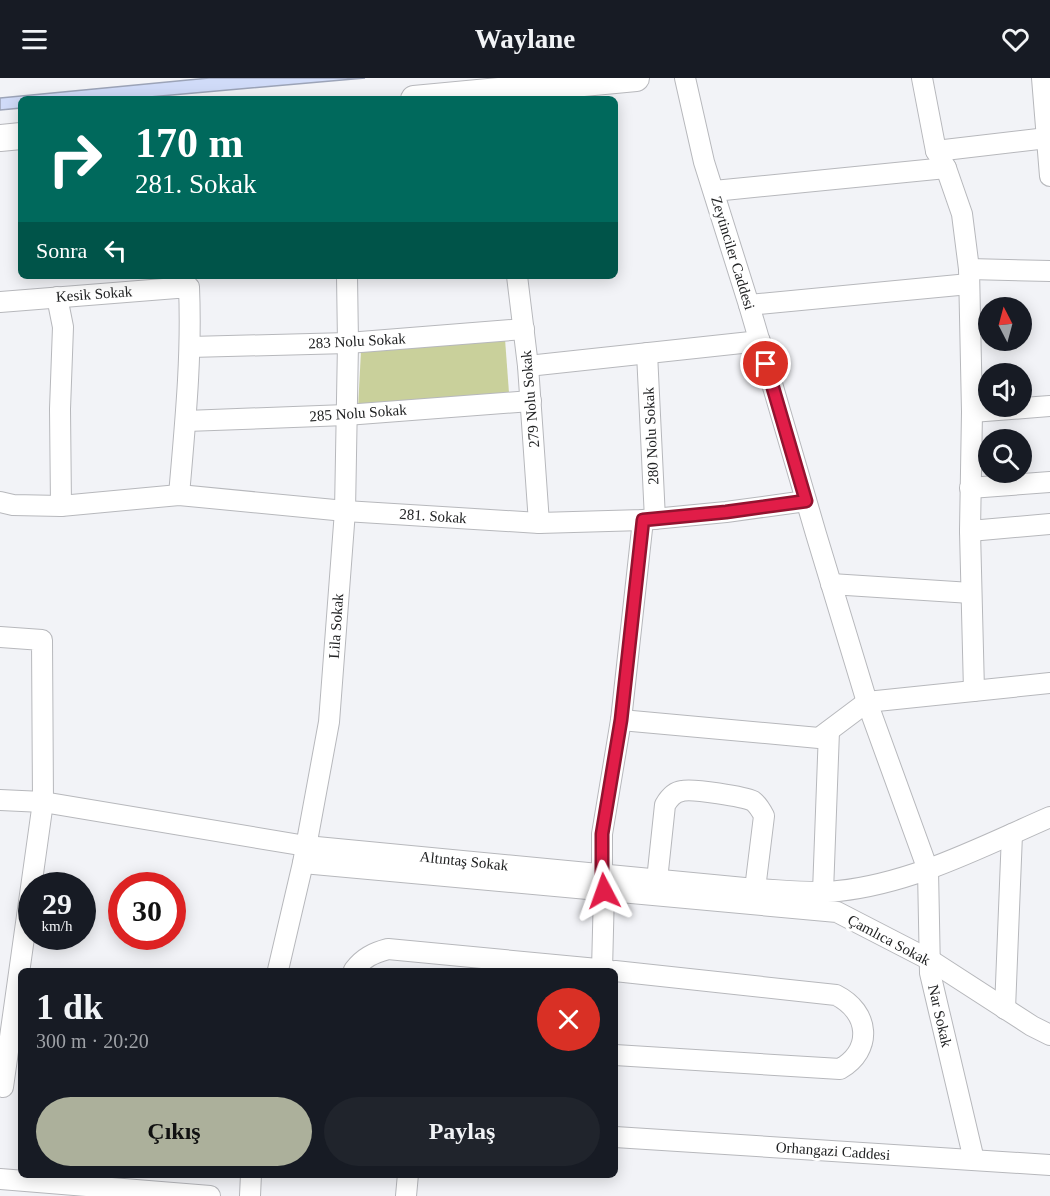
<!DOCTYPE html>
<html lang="tr">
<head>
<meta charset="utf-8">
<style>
  :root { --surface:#171b24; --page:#20242c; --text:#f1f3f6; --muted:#9ea1a6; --accent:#acb09b }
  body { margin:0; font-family:Georgia,serif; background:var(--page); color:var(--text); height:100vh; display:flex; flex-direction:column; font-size:22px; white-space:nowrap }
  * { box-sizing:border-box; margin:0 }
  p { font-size:20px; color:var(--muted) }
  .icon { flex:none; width:33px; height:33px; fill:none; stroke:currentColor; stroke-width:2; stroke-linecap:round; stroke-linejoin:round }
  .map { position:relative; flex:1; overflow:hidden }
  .panel { position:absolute; left:18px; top:890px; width:600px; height:210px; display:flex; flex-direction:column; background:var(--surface); border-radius:9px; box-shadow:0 3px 15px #0003 }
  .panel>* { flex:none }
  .banner { position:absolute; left:18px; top:18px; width:600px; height:183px; border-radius:9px; box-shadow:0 3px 15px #0003; background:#00695c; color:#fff; overflow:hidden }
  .needle { width:39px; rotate:354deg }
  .controls { position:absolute; left:978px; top:219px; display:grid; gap:12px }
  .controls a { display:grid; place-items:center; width:54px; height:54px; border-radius:50%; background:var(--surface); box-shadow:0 3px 15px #0003; font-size:30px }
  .speed { position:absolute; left:18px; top:794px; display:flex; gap:12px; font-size:30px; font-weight:700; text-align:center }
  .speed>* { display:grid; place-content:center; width:78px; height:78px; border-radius:50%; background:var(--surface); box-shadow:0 3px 15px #0003; line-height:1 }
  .speed small { font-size:15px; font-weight:400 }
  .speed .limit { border:9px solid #d22; background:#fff; color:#111 }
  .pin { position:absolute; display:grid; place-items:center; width:51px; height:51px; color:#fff; margin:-26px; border:3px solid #fff; border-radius:50%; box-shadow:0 2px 6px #0007 }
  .me { position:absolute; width:66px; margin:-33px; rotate:356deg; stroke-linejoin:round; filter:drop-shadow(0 0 4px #0008) }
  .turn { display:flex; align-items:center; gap:21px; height:126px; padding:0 18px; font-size:27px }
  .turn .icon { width:78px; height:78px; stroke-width:2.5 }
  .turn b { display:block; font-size:42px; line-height:51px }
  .then { display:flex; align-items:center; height:57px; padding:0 18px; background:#0003; gap:12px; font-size:22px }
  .round { display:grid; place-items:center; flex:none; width:63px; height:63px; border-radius:32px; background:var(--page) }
  .headline { display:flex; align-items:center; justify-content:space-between; height:102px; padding:0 18px }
  h1 { font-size:36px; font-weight:700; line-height:45px }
  .button { display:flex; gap:12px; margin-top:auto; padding:12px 18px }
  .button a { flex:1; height:69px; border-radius:36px; background:var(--accent); color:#111; font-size:24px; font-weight:700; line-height:69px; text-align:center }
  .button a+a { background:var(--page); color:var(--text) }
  header { display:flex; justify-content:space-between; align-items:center; height:78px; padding:0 18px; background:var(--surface); font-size:27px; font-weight:700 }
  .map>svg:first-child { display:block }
  .green { fill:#c9d09b }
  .water { fill:#d0dbf8; stroke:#9ca4b8; stroke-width:1.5 }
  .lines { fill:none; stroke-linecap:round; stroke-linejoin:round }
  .minor-casing { stroke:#b7b8bc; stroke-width:22 }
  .major-casing { stroke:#b7b8bc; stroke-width:28 }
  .minor { stroke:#fff; stroke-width:20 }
  .major { stroke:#fff; stroke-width:26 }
  .route-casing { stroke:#92132f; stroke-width:15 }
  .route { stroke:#e11d48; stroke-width:10 }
  .labels { text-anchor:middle; stroke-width:6; stroke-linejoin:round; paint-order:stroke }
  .street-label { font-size:15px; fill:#212223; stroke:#fff }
</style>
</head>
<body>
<header><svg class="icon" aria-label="menu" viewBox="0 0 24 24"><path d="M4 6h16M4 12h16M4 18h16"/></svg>Waylane<svg class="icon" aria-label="heart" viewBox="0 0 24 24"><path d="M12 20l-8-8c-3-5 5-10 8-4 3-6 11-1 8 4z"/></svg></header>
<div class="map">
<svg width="1050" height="1118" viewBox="0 0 1050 1118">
  <rect width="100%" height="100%" fill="#f2f3f7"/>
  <path class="green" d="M505 261 509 315 358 330 361 273Z"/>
  <path class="water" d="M209 0H365L127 21H21V30L0 32V20Z"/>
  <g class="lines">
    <defs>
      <g id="minor">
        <path d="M685 0 704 84 749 227 816 456 867 624 928 792 930 895 974 1082"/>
        <path d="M922 0 936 73 946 90 962 136 969 191 972 334 970 453 974 613"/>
        <path d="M1042 0 1050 98"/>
        <path d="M936 73 1047 60"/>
        <path d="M714 113 946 90"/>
        <path d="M969 191 1050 193"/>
        <path d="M517 198 528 288 539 445"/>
        <path d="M57 219 63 249 60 331 61 428"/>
        <path d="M0 224 189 209C192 279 185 347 179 417"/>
        <path d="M749 227 969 206"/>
        <path d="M190 269 348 265 524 251"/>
        <path d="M647 275 655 441"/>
        <path d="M528 288 760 263"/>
        <path d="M972 334 1050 328"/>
        <path d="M186 343 346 337 531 323"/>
        <path d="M970 410 1050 404"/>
        <path d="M0 424 13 427 61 428 179 417 345 433 539 445 643 442 726 434 806 423"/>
        <path d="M970 453 1050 446"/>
        <path d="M831 506 971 515"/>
        <path d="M0 559 42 562 43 724 3 1009"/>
        <path d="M621 642 819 660 867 624 1050 605"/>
        <path d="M0 722 43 724 306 768 755 811C781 812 813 816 838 813 913 805 981 769 1050 739"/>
        <path d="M303 785 837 834 930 882 1032 948 1050 957"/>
        <path d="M657 802 665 727C669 720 674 714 682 713 692 710 745 719 753 723 758 727 761 732 764 738L755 811"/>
        <path d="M823 814 829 653"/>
        <path d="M278 892 303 785 329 644 345 433 348 265 347 198"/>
        <path d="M354 892C363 880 373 875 388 871L608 892"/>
        <path d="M602 892 604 813 602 796V756L621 642 643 442"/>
        <path d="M615 893 836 917C870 934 873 972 840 991L615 977"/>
        <path d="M1005 931 1012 756"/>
        <path d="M615 1059 1050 1087"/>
        <path d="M0 1101 210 1118"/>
        <path d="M250 1118 251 1096"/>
        <path d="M406 1118 408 1096"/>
      </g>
      <g id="major">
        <path d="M414 21 636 0"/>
        <path d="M0 60 21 58"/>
      </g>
    </defs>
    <use href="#minor" class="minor-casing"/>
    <use href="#major" class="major-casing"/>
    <use href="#minor" class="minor"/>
    <use href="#major" class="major"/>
  </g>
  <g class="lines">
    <defs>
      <path id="route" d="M604 813 602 796V756L621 642 643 442 726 434 806 423 766 286"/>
    </defs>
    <use href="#route" class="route-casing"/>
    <use href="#route" class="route"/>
  </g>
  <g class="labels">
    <g class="street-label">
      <text transform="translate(733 175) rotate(73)" y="5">Zeytinciler Caddesi</text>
      <text transform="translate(94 216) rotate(-4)" y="5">Kesik Sokak</text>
      <text transform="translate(357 263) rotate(-3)" y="5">283 Nolu Sokak</text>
      <text transform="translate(530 321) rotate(-95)" y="5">279 Nolu Sokak</text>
      <text transform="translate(358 335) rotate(-4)" y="5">285 Nolu Sokak</text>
      <text transform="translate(651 358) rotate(-93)" y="5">280 Nolu Sokak</text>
      <text transform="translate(433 438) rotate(4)" y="5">281. Sokak</text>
      <text transform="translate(336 548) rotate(-86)" y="5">Lila Sokak</text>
      <text transform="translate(464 783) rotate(6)" y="5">Altıntaş Sokak</text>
      <text transform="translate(889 862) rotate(28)" y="5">Çamlıca Sokak</text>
      <text transform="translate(940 938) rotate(77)" y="5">Nar Sokak</text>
      <text transform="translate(833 1073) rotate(4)" y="5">Orhangazi Caddesi</text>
    </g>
  </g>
</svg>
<div class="controls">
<a><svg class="needle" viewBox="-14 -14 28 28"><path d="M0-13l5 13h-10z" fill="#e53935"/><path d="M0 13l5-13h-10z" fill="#9ea1a6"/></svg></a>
<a><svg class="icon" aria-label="sound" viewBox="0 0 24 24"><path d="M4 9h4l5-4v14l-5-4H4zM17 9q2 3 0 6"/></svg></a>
<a><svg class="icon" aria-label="search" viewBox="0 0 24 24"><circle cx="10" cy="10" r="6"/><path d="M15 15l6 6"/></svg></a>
</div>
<div class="speed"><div>29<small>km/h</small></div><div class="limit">30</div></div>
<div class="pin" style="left:766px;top:286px;background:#d93025"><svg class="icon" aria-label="arrive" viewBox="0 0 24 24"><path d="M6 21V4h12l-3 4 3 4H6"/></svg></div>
<svg class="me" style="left:604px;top:813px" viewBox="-20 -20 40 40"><path d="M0-17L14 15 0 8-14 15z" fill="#e11d48" stroke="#fff" stroke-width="4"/></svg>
<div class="banner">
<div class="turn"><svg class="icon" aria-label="right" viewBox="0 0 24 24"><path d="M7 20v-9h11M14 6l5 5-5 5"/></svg><div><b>170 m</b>281. Sokak</div></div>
<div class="then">Sonra<svg class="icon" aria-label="left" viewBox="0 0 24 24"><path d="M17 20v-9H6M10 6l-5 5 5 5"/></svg></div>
</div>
<section class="panel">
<div class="headline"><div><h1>1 dk</h1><p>300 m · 20:20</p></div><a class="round" style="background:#d93025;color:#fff"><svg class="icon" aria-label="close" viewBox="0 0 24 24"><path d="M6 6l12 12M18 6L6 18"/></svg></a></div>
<div class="button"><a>Çıkış</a><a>Paylaş</a></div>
</section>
</div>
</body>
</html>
